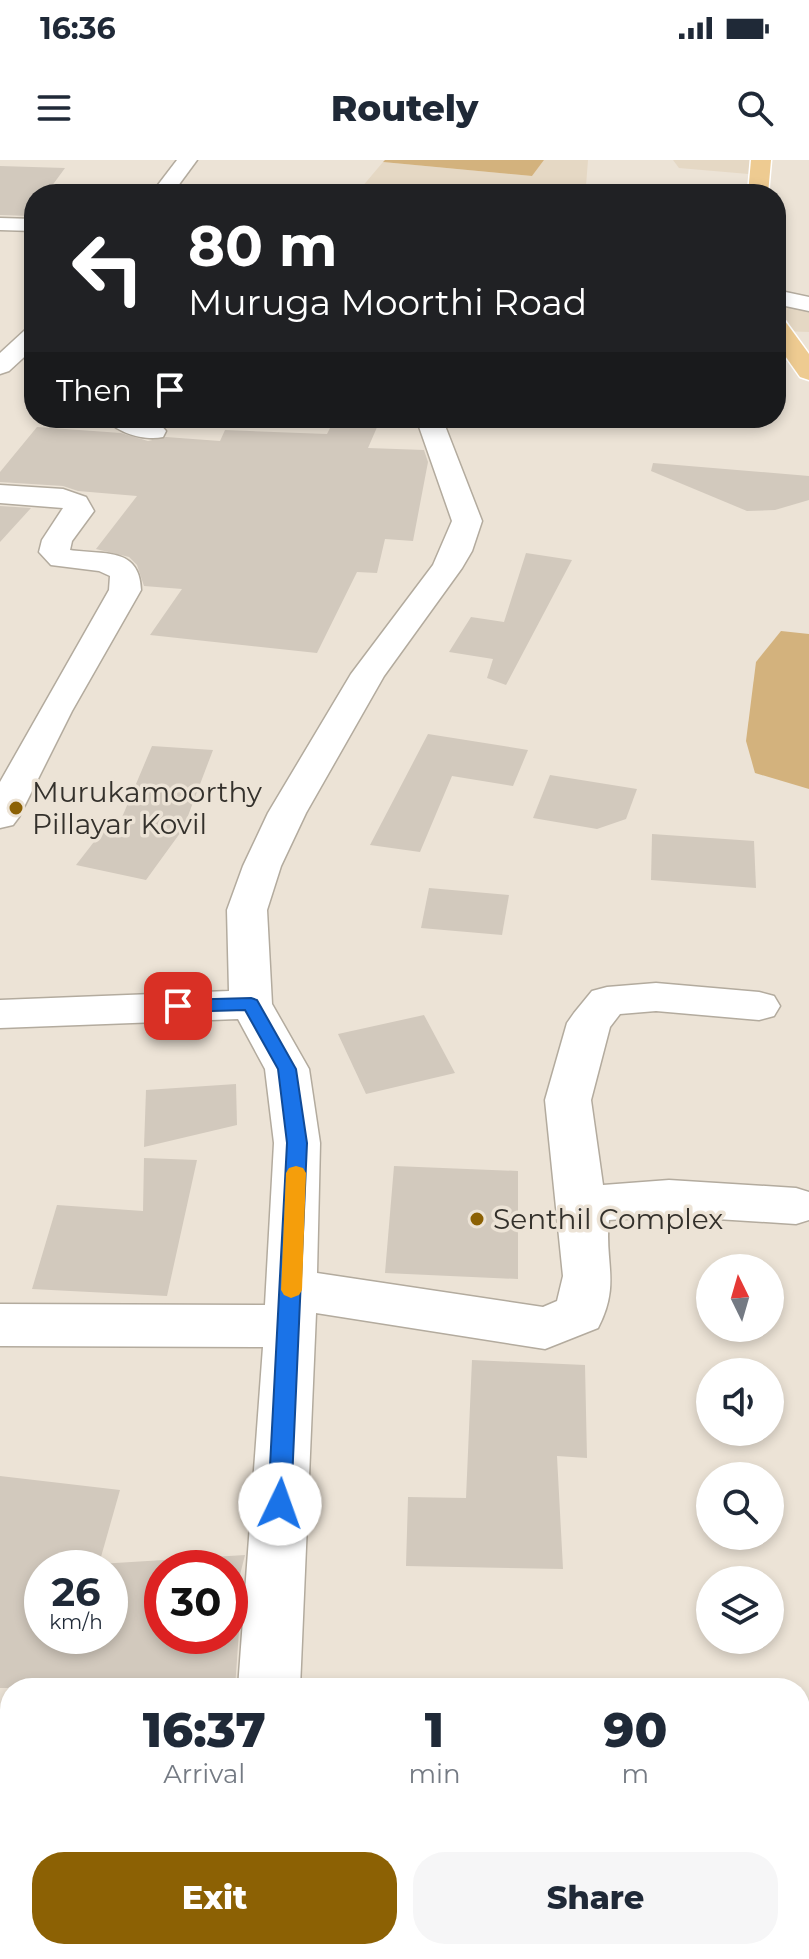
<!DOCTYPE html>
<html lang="en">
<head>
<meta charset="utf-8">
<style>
  :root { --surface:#fff; --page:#f6f6f7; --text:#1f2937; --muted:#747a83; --accent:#8c6104 }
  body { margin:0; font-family:Montserrat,sans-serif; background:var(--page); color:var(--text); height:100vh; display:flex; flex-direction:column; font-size:30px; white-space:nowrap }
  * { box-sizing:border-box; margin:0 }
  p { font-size:26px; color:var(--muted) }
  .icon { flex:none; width:44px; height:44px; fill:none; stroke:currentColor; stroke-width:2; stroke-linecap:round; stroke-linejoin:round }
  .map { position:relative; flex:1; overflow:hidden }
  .drawer { position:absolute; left:0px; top:1518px; width:810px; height:282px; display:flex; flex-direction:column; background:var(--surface); border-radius:32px 32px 0 0; box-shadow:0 4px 12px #0003 }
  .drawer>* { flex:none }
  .guide { position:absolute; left:24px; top:24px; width:762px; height:244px; border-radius:32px; box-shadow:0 4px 12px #0003; background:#202124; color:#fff; overflow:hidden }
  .needle { width:52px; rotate:355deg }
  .tools { position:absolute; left:696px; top:1094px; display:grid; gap:16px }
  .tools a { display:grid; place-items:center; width:88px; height:88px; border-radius:50%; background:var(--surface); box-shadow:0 4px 12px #0003; font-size:40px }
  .speed { position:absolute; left:24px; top:1390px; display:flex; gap:16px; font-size:40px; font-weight:700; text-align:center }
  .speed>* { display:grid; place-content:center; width:104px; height:104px; border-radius:50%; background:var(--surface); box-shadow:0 4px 12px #0003; line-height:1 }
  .speed small { font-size:20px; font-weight:400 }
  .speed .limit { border:12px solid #d22; background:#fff; color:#111 }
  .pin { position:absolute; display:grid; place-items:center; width:68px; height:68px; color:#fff; margin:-34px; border-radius:16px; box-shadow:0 4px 12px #0006 }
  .me { position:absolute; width:88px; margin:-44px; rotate:3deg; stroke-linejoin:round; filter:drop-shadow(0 0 6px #0008) }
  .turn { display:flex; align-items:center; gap:28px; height:168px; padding:0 32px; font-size:36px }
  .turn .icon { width:104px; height:104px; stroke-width:2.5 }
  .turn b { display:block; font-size:56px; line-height:68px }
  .then { display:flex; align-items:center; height:76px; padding:0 32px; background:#0003; gap:16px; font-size:30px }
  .eta { display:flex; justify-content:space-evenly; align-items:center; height:136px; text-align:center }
  .eta b { font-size:48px; font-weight:800; line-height:56px }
  .button { display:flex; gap:16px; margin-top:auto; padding:16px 32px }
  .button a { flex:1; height:92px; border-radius:32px; background:var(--accent); color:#fff; font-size:32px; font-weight:800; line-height:92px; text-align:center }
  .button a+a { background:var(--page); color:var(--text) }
  .status { display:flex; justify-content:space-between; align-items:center; height:56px; padding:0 40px; background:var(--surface); direction:ltr }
  .status svg { height:22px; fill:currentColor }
  header { display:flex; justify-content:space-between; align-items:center; height:104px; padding:0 32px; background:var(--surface); font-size:36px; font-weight:800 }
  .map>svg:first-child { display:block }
  .built { fill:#e5d8c4 }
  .green { fill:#d3b27d }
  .building { fill:#d2c9bd; fill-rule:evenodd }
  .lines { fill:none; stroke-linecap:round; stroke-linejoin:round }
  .minor-casing { stroke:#b3ab9e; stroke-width:3 }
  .major-casing { stroke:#fff; stroke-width:3 }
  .minor { fill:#fff; fill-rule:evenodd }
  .major { fill:#eecb91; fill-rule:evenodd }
  .route { fill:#1a73e8; stroke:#114b97; stroke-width:2 }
  .slow { fill:#f59e0b }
  .poi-dot { fill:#8c6104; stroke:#ece3d6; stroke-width:3 }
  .labels { text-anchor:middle; stroke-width:7; stroke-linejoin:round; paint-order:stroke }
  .poi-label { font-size:28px; fill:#34312c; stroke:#ece3d6; text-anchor:start }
</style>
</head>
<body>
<div class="status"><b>16:36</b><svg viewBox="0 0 49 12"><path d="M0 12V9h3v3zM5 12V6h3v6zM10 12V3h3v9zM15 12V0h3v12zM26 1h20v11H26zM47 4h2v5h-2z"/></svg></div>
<header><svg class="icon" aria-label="menu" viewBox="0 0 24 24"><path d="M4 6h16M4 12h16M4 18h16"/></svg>Routely<svg class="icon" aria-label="search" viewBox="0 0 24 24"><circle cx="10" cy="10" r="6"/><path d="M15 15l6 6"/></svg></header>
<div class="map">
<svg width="809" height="1799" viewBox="0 0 809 1799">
  <rect width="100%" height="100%" fill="#ece3d6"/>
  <g class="built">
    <path d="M544 0H588L586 26 581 34H356L383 2 532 16Z"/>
    <path d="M673 0H761L760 15 679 8Z"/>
    <path d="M776 137 809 144V172L780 171 800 200 776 203Z"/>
  </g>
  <g class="green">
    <path d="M385 0H544L532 16 383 2Z"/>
    <path d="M781 471 809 474V629L755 613 746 581 756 502Z"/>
  </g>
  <g class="building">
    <path d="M0 6 65 8 46 34H34V51L31 56 0 55Z"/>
    <path d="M335 258H381L368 288 424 290 428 302 413 381 385 379 377 413 357 412 317 493 150 475 182 429 144 426 137 405 129 397 96 389 137 336 78 331 63 326 0 322V312L37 267 121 273 148 281 166 277 220 281 225 270 327 274Z"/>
    <path d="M653 303 809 316V340L775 350 747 351 651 311Z"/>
    <path d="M0 346 31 348 0 382Z"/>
    <path d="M526 393 572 400 506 525 487 518 493 499 449 492 471 457 504 462Z"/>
    <path d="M428 574 528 590 513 626 452 616 420 692 370 685Z"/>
    <path d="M152 586 213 590 183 669 146 720 76 705 111 660 120 662Z"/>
    <path d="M550 615 637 629 626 659 597 669 533 658Z"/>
    <path d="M652 674 754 681 756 728 651 720Z"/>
    <path d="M429 728 509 735 502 775 421 768Z"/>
    <path d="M424 855 455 913 366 934 338 874Z"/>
    <path d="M236 924 237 965 144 987 146 930Z"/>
    <path d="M144 998 197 1000 167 1136 32 1129 57 1045 143 1051Z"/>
    <path d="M394 1006 518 1011V1119L385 1113Z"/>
    <path d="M472 1200 585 1205 587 1298 557 1296 563 1409 406 1406 408 1337 466 1338Z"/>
    <path d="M0 1316 120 1330 99 1404 245 1395 230 1454V1408H162V1476H230V1470L239 1471 235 1528H0ZM42 1408H110V1476H42Z"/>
  </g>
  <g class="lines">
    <defs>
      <g id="minor">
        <path d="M177 0H197L172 34H151Z"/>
        <path d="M0 58 34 59V71L0 70Z"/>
        <path d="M776 130 809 137V151L776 144Z"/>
        <path d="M34 168V188L9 211 0 214V193L25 170Z"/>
        <path d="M106 258C124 258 155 255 166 271L163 277C145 281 116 273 106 258Z"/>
        <path d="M416 258H442L482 361 472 391 462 408 384 516 306 653 281 706 267 750 272 844 309 909 320 983 317 1113 543 1147 557 1141 563 1116 545 940 567 863 574 853 592 831 607 827 656 823 759 832 774 836 780 846 774 856 759 860 656 851 620 854 610 867 591 940 603 1025 669 1020 796 1028 809 1032V1060L796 1064 669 1056 609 1060C604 1102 621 1124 598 1168L545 1189 316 1153 300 1528H238L263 1187 0 1186V1144L265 1145 274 983 265 909 238 859 0 868V840L229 831 227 750 243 706 268 653 351 514 433 405 452 361Z"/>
        <path d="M0 325 63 329 86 337 94 351 72 381 70 390C102 395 140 386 141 430L72 551 19 657 13 665 0 668V622L109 430 110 416 99 411 51 405 39 392 42 380 63 348 0 343Z"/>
        <path d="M208 1790H276L273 1799H205Z"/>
      </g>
      <g id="major">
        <path d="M751 0H771L768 34H748Z"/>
        <path d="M776 159 785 161 809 194V220L800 217 776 183Z"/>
      </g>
    </defs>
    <use href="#minor" class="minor-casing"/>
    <use href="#major" class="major-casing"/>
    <use href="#minor" class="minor"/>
    <use href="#major" class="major"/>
  </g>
  <path class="route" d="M251 838 257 840 296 909 307 983 291 1344 288 1352 280 1355 272 1352 268 1344 287 983 278 909 245 850 178 852 169 846 178 840Z"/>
  <path class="slow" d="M296 1006 303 1008 306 1013 302 1130 299 1135 291 1138 284 1135 281 1130 286 1013 289 1008Z"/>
  <g class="poi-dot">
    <circle cx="16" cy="648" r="8"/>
    <circle cx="477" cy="1059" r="8"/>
  </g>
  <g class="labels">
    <g class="poi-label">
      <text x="32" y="642">Murukamoorthy<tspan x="32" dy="32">Pillayar Kovil</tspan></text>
      <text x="493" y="1069">Senthil Complex</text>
    </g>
  </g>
</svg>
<div class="tools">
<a><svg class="needle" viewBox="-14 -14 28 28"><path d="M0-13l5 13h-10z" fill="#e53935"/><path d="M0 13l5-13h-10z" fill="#747a83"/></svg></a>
<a><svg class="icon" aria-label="sound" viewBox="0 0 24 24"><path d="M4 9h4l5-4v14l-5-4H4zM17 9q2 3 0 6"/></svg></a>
<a><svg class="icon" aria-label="search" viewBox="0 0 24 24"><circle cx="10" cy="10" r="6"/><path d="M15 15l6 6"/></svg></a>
<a><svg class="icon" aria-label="layers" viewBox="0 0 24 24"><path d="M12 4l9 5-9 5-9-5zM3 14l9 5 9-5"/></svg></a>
</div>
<div class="speed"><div>26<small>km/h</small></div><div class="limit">30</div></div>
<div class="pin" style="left:178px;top:846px;background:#d93025"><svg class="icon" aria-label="arrive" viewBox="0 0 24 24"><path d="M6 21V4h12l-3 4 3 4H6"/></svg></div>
<svg class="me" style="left:280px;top:1344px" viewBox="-20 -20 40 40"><circle r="19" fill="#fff"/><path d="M0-13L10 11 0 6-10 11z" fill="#1a73e8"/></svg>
<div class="guide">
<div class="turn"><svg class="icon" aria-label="left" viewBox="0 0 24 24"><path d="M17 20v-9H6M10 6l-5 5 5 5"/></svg><div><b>80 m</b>Muruga Moorthi Road</div></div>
<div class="then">Then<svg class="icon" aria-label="arrive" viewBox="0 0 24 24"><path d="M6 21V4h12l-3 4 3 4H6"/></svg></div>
</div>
<section class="drawer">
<div class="eta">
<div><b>16:37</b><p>Arrival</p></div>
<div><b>1</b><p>min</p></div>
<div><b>90</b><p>m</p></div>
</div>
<div class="button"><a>Exit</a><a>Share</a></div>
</section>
</div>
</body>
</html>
